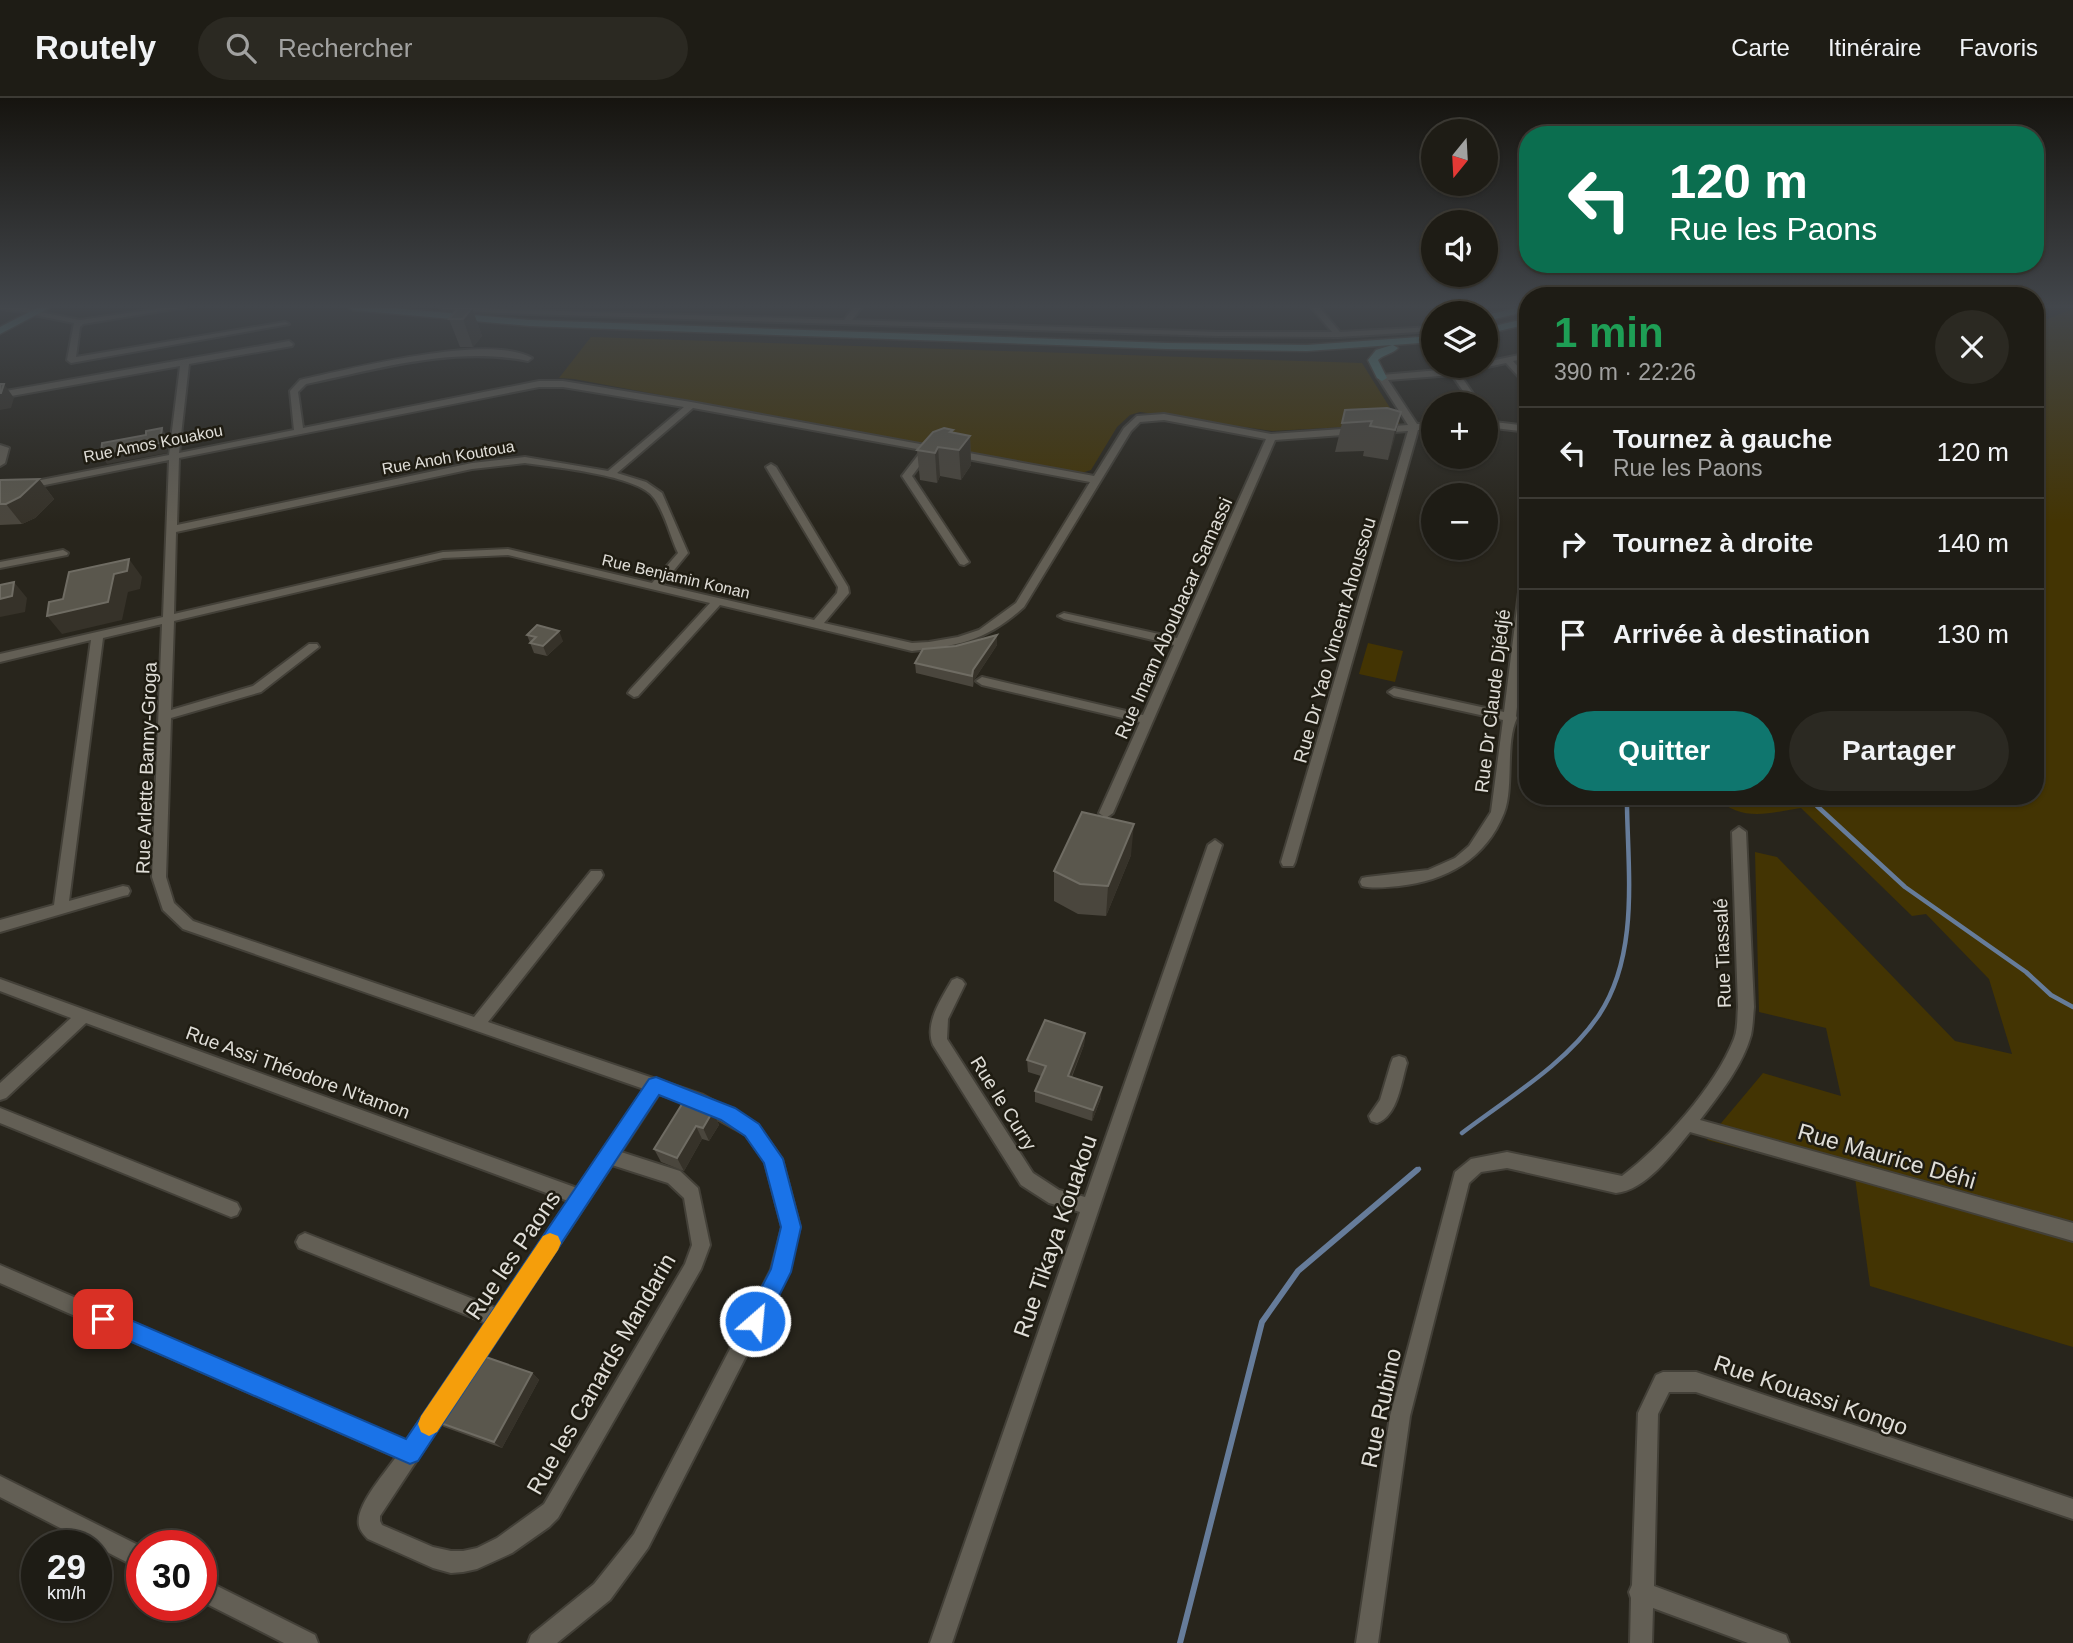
<!DOCTYPE html>
<html lang="fr">
<head>
<meta charset="utf-8">
<style>
  :root { --surface:#1e1c15; --page:#2b2922; --text:#f1f3f6; --muted:#a1a1a0; --line:#3c3a34; --accent:#0f766e }
  body { margin:0; font-family:Arial,sans-serif; background:var(--page); color:var(--text); height:100vh; display:flex; flex-direction:column; font-size:26px; white-space:nowrap }
  * { box-sizing:border-box; margin:0 }
  p { font-size:23px; color:var(--muted) }
  .icon { flex:none; width:38px; height:38px; fill:none; stroke:currentColor; stroke-width:2; stroke-linecap:round; stroke-linejoin:round }
  .map { position:relative; flex:1; overflow:hidden }
  .sheet { position:absolute; left:1519px; top:189px; width:525px; height:518px; display:flex; flex-direction:column; background:var(--surface); border-radius:28px; box-shadow:0 2px 5px #0004,0 0 0 2px var(--line) }
  .sheet>* { flex:none }
  .top-card { position:absolute; left:1519px; top:28px; width:525px; height:147px; border-radius:28px; box-shadow:0 2px 5px #0004,0 0 0 2px var(--line); background:#0b6e4f; color:#fff; overflow:hidden }
  .needle { width:46px; rotate:198deg }
  .buttons { position:absolute; left:1421px; top:21px; display:grid; gap:14px }
  .buttons a { display:grid; place-items:center; width:77px; height:77px; border-radius:50%; background:var(--surface); box-shadow:0 2px 5px #0004,0 0 0 2px var(--line); font-size:35px }
  .speed { position:absolute; left:21px; top:1432px; display:flex; gap:14px; font-size:35px; font-weight:700; text-align:center }
  .speed>* { display:grid; place-content:center; width:91px; height:91px; border-radius:50%; background:var(--surface); box-shadow:0 2px 5px #0004,0 0 0 2px var(--line); line-height:1 }
  .speed small { font-size:18px; font-weight:400 }
  .speed .limit { border:10px solid #d22; background:#fff; color:#111 }
  .pin { position:absolute; display:grid; place-items:center; width:60px; height:60px; color:#fff; margin:-30px; border-radius:14px; box-shadow:0 4px 10px #0006 }
  .me { position:absolute; width:77px; margin:-38px; rotate:27deg; stroke-linejoin:round; filter:drop-shadow(0 0 5px #0008) }
  .turn { display:flex; align-items:center; gap:24px; height:147px; padding:0 35px; font-size:32px }
  .turn .icon { width:91px; height:91px; stroke-width:2.5 }
  .turn b { display:block; font-size:49px; line-height:60px }
  .round { display:grid; place-items:center; flex:none; width:74px; height:74px; border-radius:37px; background:var(--page) }
  .summary { display:flex; align-items:center; justify-content:space-between; height:119px; padding:0 35px }
  h1 { font-size:42px; font-weight:700; line-height:52px; color:#1e9e55 }
  .cta { display:flex; gap:14px; margin-top:auto; padding:14px 35px }
  .cta a { flex:1; height:80px; border-radius:42px; background:var(--accent); color:#fff; font-size:28px; font-weight:700; line-height:80px; text-align:center }
  .cta a+a { background:var(--page); color:var(--text) }
  ul { padding:0; list-style:none }
  li { display:flex; align-items:center; gap:21px; height:91px; padding:0 35px; border-top:2px solid var(--line) }
  li div { flex:1 }
  li b { display:block; font-size:26px }
  li em { font-style:normal }
  header { display:flex; align-items:center; gap:42px; box-sizing:border-box; height:98px; padding:0 35px; background:var(--surface); border-bottom:2px solid var(--line) }
  header strong { font-size:33px }
  nav { display:flex; gap:38px; margin-inline-start:auto; font-size:24px }
  .search { width:490px; height:63px; background:var(--page); display:flex; align-items:center; gap:18px; box-sizing:border-box; padding:0 24px; border-radius:38px; color:var(--muted); font-size:26px }
  .map>svg:first-child { display:block }
  .green { fill:#433403 }
  .lines { fill:none; stroke-linecap:round; stroke-linejoin:round }
  .stream-far3 { stroke:#667c9a; stroke-width:2.5 }
  .stream-far2 { stroke:#667c9a; stroke-width:3.5 }
  .stream-far1 { stroke:#667c9a; stroke-width:4.5 }
  .stream { stroke:#667c9a; stroke-width:6 }
  .minor-casing { stroke:#434038; stroke-width:4 }
  .secondary-casing { stroke:#434038; stroke-width:3 }
  .minor { fill:#635f55; fill-rule:evenodd }
  .secondary { fill:#547e7b; fill-rule:evenodd }
  .wall { fill:#4a463d }
  .shaded-wall { fill:#363229 }
  .building { fill:#5a574d; stroke:#6f6c63; stroke-width:2 }
  .route { fill:#1a73e8; stroke:#114b97; stroke-width:2 }
  .slow { fill:#f59e0b }
  .labels { text-anchor:middle; stroke-width:5; stroke-linejoin:round; paint-order:stroke }
  .far-street-label { font-size:16px; fill:#e0ded8; stroke:#1f1c12 }
  .street-label { font-size:19px; fill:#e0ded8; stroke:#1f1c12 }
  .near-street-label { font-size:23px; fill:#e0ded8; stroke:#1f1c12 }
</style>
</head>
<body>
<header>
<strong>Routely</strong>
<div class="search"><svg class="icon" aria-label="search" viewBox="0 0 24 24"><circle cx="10" cy="10" r="6"/><path d="M15 15l6 6"/></svg>Rechercher</div>
<nav><a>Carte</a><a>Itinéraire</a><a>Favoris</a></nav>
</header>
<div class="map">
<svg width="2073" height="1545" viewBox="0 0 2073 1545">
  <rect width="100%" height="100%" fill="#28251c"/>
  <g class="green">
    <path d="M2073 211V1249L1870 1188 1855 1080 1707 1042 1763 975 1841 998 1826 930 1759 914 1755 754 1777 759 1955 943 2012 956 1989 881 1926 816 1912 818 1801 710C1763 716 1744 724 1712 698H2035V226Z"/>
    <path d="M591 239 1362 265 1400 326 1272 333 1140 314 1130 317 1117 329 1091 372 1081 375 574 281 559 280Z"/>
    <path d="M1368 545 1403 553 1395 584 1359 576Z"/>
  </g>
  <g class="lines">
    <g class="stream-far3">
      <path d="M1486 216 1509 212"/>
      <path d="M1413 231 1433 227"/>
    </g>
    <g class="stream-far2">
      <path d="M1627 698V709"/>
      <path d="M1806 698 1818 709"/>
    </g>
    <g class="stream-far1">
      <path d="M1817 708 1905 789 2026 874 2051 897 2073 909"/>
      <path d="M1462 1035C1508 1000 1566 966 1599 917 1639 857 1628 775 1627 708"/>
      <path d="M1415 1074 1419 1071"/>
    </g>
    <path class="stream" d="M1180 1545 1262 1224 1298 1173 1417 1072"/>
    <defs>
      <g id="minor">
        <path d="M0 209 37 211 40 214 80 222 169 209H186L83 226 80 229 76 259 285 224 289 226 71 265 67 262 74 225 34 217 30 215 2 211Z"/>
        <path d="M439 209 844 222 854 209H862L852 222 1218 234H1332L1311 209H1319L1340 234 1433 229V233L1338 239 1218 238 499 215 443 211Z"/>
        <path d="M289 243 293 246 292 248 189 266 179 355 294 332 290 293 300 282C349 271 490 235 532 260L528 263C453 248 379 271 306 286L298 294 303 330 539 283H563L691 304 1094 378 1124 330 1137 318 1164 316 1271 336 1356 330 1361 333 1356 336 1275 342 1113 715 1106 720 1099 715 1140 624 982 587 976 583 982 579 1143 617 1174 547 1064 521 1058 518 1064 515 1177 540 1266 341 1164 322 1140 324 1131 333 1024 509C988 542 959 548 912 553L720 507 638 598 634 599 628 595 630 592 710 505 508 457 443 460 174 523 171 612 253 588 309 546H317L319 549 261 594 171 620 166 779 174 805 193 823 474 919 591 773H601L603 777 601 781 488 924 703 997 758 1027 782 1061 800 1129 786 1180 648 1450 610 1502 557 1545H528L531 1537 594 1486 634 1436 771 1172 782 1129 765 1064 746 1037 692 1007 659 996 621 1054 680 1073 698 1090 710 1147 701 1171 558 1420 549 1429 512 1455 477 1471 463 1474 451 1475 433 1470 368 1441C364 1437 360 1433 359 1427 355 1408 385 1375 396 1359L0 1185V1167L406 1343 486 1225 299 1150 296 1144 299 1138 305 1135 496 1210 568 1103 86 925 6 1000 0 1002V985L71 920 0 893V881L577 1090 644 991 183 831 163 812 152 779 162 526 103 540 69 803 123 788 128 789 130 793 128 797 123 798 0 834V822L54 807 91 542 0 564V556L163 519 169 362 0 396V390L169 357 180 268 0 300V294ZM539 289H563L684 309 608 373 525 359 472 365 177 427 179 360ZM693 310 922 352 902 378 960 466 964 467 969 464 912 378 930 354 1090 384 1016 505 979 532 958 539 929 544 912 545 824 525 849 495 848 489 776 369 771 366 766 369 838 489 837 495 814 522 662 487 688 455 662 395 646 384 617 375ZM525 365C553 369 639 377 654 400 665 415 670 438 678 455L652 485 508 451 443 454 174 516 176 434 472 371ZM612 1067 668 1085 684 1100 692 1147 685 1166 544 1406 497 1440 477 1450 463 1453H451L433 1449 382 1427 380 1423V1418Z"/>
        <path d="M1528 255V260L1513 263 1528 280V289L1506 265 1459 275 1480 306H1472L1452 277 1388 282 1417 326 1433 325V331L1418 332 1295 764 1293 768H1283L1281 764 1408 333 1380 335 1375 332 1380 329 1408 327 1378 280 1382 277 1486 268V264Z"/>
        <path d="M1486 323 1528 328V334L1486 329Z"/>
        <path d="M0 347 9 350 5 365 0 368Z"/>
        <path d="M63 452 68 455 67 457 0 470V464Z"/>
        <path d="M1528 459V511L1516 618 1517 620C1505 644 1514 690 1504 715 1486 761 1446 783 1399 788 1388 789 1373 791 1362 788L1360 784 1362 780 1367 779 1428 772 1455 760 1469 748 1491 714 1503 622 1394 598 1388 594 1394 590 1504 614 1523 462Z"/>
        <path d="M1739 729 1746 734 1754 909C1753 918 1753 928 1751 937 1743 967 1719 997 1700 1022L2073 1125V1143L1690 1034C1672 1056 1646 1092 1616 1095L1507 1070 1481 1074 1469 1085 1410 1318 1378 1545H1356L1390 1318 1455 1074 1471 1061 1507 1054 1622 1078C1662 1048 1715 989 1734 941 1738 931 1737 920 1738 909L1732 734Z"/>
        <path d="M1215 742 1222 747 952 1545H930L1080 1114 1049 1105 1021 1087 933 947C924 925 942 900 952 882L957 880 962 882 965 886 948 921 947 941 1033 1075 1059 1092 1085 1099 1208 747Z"/>
        <path d="M1399 958 1405 960 1407 965C1401 984 1398 1018 1377 1025L1371 1023 1369 1018 1380 1002 1391 965 1393 960Z"/>
        <path d="M0 1010 237 1105 240 1111 237 1117 231 1119 0 1025Z"/>
        <path d="M1663 1274H1696L2073 1401V1421L1696 1294H1669L1658 1316 1654 1488 1786 1537 1789 1545H1748L1653 1510 1652 1545H1630L1631 1500 1629 1494 1632 1487 1638 1315 1656 1277Z"/>
        <path d="M0 1378 142 1449V1472L0 1399Z"/>
        <path d="M201 1480 315 1537 318 1545H284L201 1503Z"/>
      </g>
      <g id="secondary">
        <path d="M39 209H51L0 236V229Z"/>
        <path d="M347 209H381L530 222 1167 245 1307 247 1433 238V244L1393 247 1398 250C1393 256 1384 256 1378 262L1387 280 1382 283 1377 280 1368 262 1376 252 1392 247 1307 253 1167 251 530 228 352 212Z"/>
        <path d="M1521 209H1528V213L1486 223V217Z"/>
        <path d="M1528 220V226L1486 236V230Z"/>
      </g>
    </defs>
    <use href="#minor" class="minor-casing"/>
    <use href="#secondary" class="secondary-casing"/>
    <use href="#minor" class="minor"/>
    <use href="#secondary" class="secondary"/>
  </g>
  <g class="wall">
    <path d="M472 210 482 238 473 249H460L449 221Z"/>
    <path d="M1401 314 1388 362 1363 358 1364 353 1335 354 1342 325Z"/>
    <path d="M953 335 970 338 971 367 961 382 940 378 937 385 920 382 917 352Z"/>
    <path d="M39 381 54 401 35 420 22 426 0 427V382Z"/>
    <path d="M527 537 563 543 547 558 534 555Z"/>
    <path d="M997 537V547L974 582 973 589 916 575 915 565 956 548Z"/>
    <path d="M1131 757 1106 818 1078 816 1054 803V773Z"/>
    <path d="M1085 935 1084 947 1072 979 1101 1000 1092 1023 1035 1004V993L1041 978 1028 974 1027 962Z"/>
    <path d="M713 1013 719 1027 709 1043 702 1041 684 1073 661 1064 654 1051Z"/>
    <path d="M532 1275 539 1282 502 1350 444 1329 435 1323Z"/>
  </g>
  <g class="shaded-wall">
    <path d="M472 210 482 238 473 249 463 221Z"/>
    <path d="M4 286 14 300 11 310 0 312V295Z"/>
    <path d="M1401 314 1394 343 1388 362 1395 332Z"/>
    <path d="M162 330 168 340 167 355 107 366 101 356Z"/>
    <path d="M970 338 971 367 961 382 959 352Z"/>
    <path d="M938 349 940 378 937 385 935 355Z"/>
    <path d="M39 381 54 401 35 420 22 426 6 406Z"/>
    <path d="M129 461 142 479 140 491 128 494 122 522 62 536 47 518Z"/>
    <path d="M14 484 27 500 25 514 0 519V501Z"/>
    <path d="M559 533 563 543 547 558 543 548Z"/>
    <path d="M997 537V547L974 582 973 589V572Z"/>
    <path d="M1134 726 1131 757 1106 818 1108 788Z"/>
    <path d="M1085 935 1084 947 1067 989 1068 978Z"/>
    <path d="M1102 989 1101 1000 1092 1023 1093 1012Z"/>
    <path d="M713 1013 719 1027 709 1043 703 1030Z"/>
    <path d="M696 1028 702 1041 684 1073 677 1060Z"/>
    <path d="M532 1275 539 1282 502 1350 494 1344Z"/>
  </g>
  <g class="building">
    <path d="M458 210H472L463 221H449Z"/>
    <path d="M0 286H4L1 295H0Z"/>
    <path d="M1387 310 1401 314 1395 332 1370 328 1372 323 1342 325 1345 312Z"/>
    <path d="M162 330 160 345 101 356 102 345 146 337V333Z"/>
    <path d="M944 330 953 332 950 334 970 338 959 352 938 349 935 355 917 352 933 334Z"/>
    <path d="M39 381 20 399 6 406H0V382Z"/>
    <path d="M129 461 127 473 114 476 108 504 47 518 49 504 63 501 69 474Z"/>
    <path d="M14 484 12 498 0 501V487Z"/>
    <path d="M537 527 559 533 543 548 530 545 536 539 527 537Z"/>
    <path d="M997 537 973 572 972 578 915 565 923 551 956 548Z"/>
    <path d="M1082 714 1134 726 1108 788 1080 786 1054 773Z"/>
    <path d="M1045 922 1085 935 1068 978 1102 989 1093 1012 1035 993 1046 968 1027 962Z"/>
    <path d="M684 1003 713 1013 703 1030 696 1028 677 1060 654 1051Z"/>
    <path d="M477 1256 532 1275 494 1344 435 1323Z"/>
  </g>
  <linearGradient id="sky" x2="0" y2="1"><stop stop-color="#16140f"/><stop offset="0.49" stop-color="#42464b"/><stop offset="1" stop-color="#42464b" stop-opacity="0"/></linearGradient>
  <rect width="2073" height="425" fill="url(#sky)"/>
  <path class="route" d="M656 979 735 1010 759 1026 783 1061 801 1129 791 1174 763 1230 755 1233 747 1230 744 1223 771 1171 781 1129 764 1065 745 1038 721 1022 659 997 418 1363 410 1366 95 1228 92 1221 95 1213 103 1210 406 1341 649 981Z"/>
  <path class="slow" d="M550 1135 558 1138 561 1145 558 1152 437 1334 429 1338 421 1334 418 1326 421 1318 543 1138Z"/>
  <g class="labels">
    <g class="far-street-label">
      <text transform="translate(153 345) rotate(-11)" y="6">Rue Amos Kouakou</text>
      <text transform="translate(448 359) rotate(-10)" y="6">Rue Anoh Koutoua</text>
      <text transform="translate(676 478) rotate(13)" y="6">Rue Benjamin Konan</text>
    </g>
    <g class="street-label">
      <text transform="translate(1173 520) rotate(-66)" y="7">Rue Imam Aboubacar Samassi</text>
      <text transform="translate(1334 542) rotate(-74)" y="7">Rue Dr Yao Vincent Ahoussou</text>
      <text transform="translate(1492 603) rotate(-83)" y="7">Rue Dr Claude Djédjé</text>
      <text transform="translate(146 670) rotate(-88)" y="7">Rue Arlette Banny-Groga</text>
      <text transform="translate(1722 855) rotate(-92)" y="7">Rue Tiassalé</text>
      <text transform="translate(298 974) rotate(20)" y="7">Rue Assi Théodore N'tamon</text>
      <text transform="translate(1004 1005) rotate(58)" y="7">Rue le Curry</text>
    </g>
    <g class="near-street-label">
      <text transform="translate(1887 1058) rotate(16)" y="8">Rue Maurice Déhi</text>
      <text transform="translate(1055 1138) rotate(-71)" y="8">Rue Tikaya Kouakou</text>
      <text transform="translate(513 1157) rotate(-56)" y="8">Rue les Paons</text>
      <text transform="translate(601 1276) rotate(-60)" y="8">Rue les Canards Mandarin</text>
      <text transform="translate(1811 1297) rotate(19)" y="8">Rue Kouassi Kongo</text>
      <text transform="translate(1381 1310) rotate(-78)" y="8">Rue Rubino</text>
    </g>
  </g>
</svg>
<div class="buttons">
<a><svg class="needle" viewBox="-14 -14 28 28"><path d="M0-13l5 13h-10z" fill="#e53935"/><path d="M0 13l5-13h-10z" fill="#a1a1a0"/></svg></a>
<a><svg class="icon" aria-label="sound" viewBox="0 0 24 24"><path d="M4 9h4l5-4v14l-5-4H4zM17 9q2 3 0 6"/></svg></a>
<a><svg class="icon" aria-label="layers" viewBox="0 0 24 24"><path d="M12 4l9 5-9 5-9-5zM3 14l9 5 9-5"/></svg></a>
<a>+</a>
<a>−</a>
</div>
<div class="speed"><div>29<small>km/h</small></div><div class="limit">30</div></div>
<div class="pin" style="left:103px;top:1221px;background:#d93025"><svg class="icon" aria-label="arrive" viewBox="0 0 24 24"><path d="M6 21V4h12l-3 4 3 4H6"/></svg></div>
<svg class="me" style="left:755px;top:1223px" viewBox="-20 -20 40 40"><circle r="17" fill="#1a73e8" stroke="#fff" stroke-width="3"/><path d="M0-11L8 9 0 5-8 9z" fill="#fff"/></svg>
<div class="top-card">
<div class="turn"><svg class="icon" aria-label="left" viewBox="0 0 24 24"><path d="M17 20v-9H6M10 6l-5 5 5 5"/></svg><div><b>120 m</b>Rue les Paons</div></div>
</div>
<section class="sheet">
<div class="summary"><div><h1>1 min</h1><p>390 m · 22:26</p></div><a class="round"><svg class="icon" aria-label="close" viewBox="0 0 24 24"><path d="M6 6l12 12M18 6L6 18"/></svg></a></div>
<ul>
<li><svg class="icon" aria-label="left" viewBox="0 0 24 24"><path d="M17 20v-9H6M10 6l-5 5 5 5"/></svg><div><b>Tournez à gauche</b><p>Rue les Paons</p></div><em>120 m</em></li>
<li><svg class="icon" aria-label="right" viewBox="0 0 24 24"><path d="M7 20v-9h11M14 6l5 5-5 5"/></svg><div><b>Tournez à droite</b></div><em>140 m</em></li>
<li><svg class="icon" aria-label="arrive" viewBox="0 0 24 24"><path d="M6 21V4h12l-3 4 3 4H6"/></svg><div><b>Arrivée à destination</b></div><em>130 m</em></li>
</ul>
<div class="cta"><a>Quitter</a><a>Partager</a></div>
</section>
</div>
</body>
</html>
